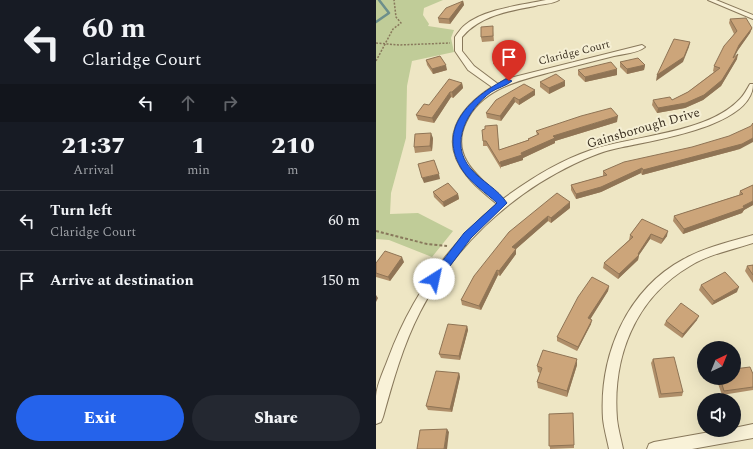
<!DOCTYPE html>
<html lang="en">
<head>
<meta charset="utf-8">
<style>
  :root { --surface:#171b24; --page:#242831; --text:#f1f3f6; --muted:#9ea1a6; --line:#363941; --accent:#2563eb }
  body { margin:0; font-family:Spectral,serif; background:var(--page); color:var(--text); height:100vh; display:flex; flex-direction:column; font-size:15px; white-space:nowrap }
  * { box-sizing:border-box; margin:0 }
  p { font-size:13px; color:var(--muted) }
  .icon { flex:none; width:22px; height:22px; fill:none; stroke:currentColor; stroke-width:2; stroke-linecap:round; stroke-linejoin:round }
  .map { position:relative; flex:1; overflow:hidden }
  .sheet { display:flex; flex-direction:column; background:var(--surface); width:376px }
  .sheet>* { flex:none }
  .top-card { background:#171b24; color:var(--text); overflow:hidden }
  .needle { width:26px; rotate:43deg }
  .fabs { position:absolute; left:321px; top:341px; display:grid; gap:8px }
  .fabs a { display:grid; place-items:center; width:44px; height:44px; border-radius:50%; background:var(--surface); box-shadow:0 4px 16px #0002; font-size:20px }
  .pin { position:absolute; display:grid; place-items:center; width:34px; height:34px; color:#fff; margin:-41px -17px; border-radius:50% 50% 50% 0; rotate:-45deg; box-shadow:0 0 4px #0007 }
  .pin .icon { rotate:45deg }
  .me { position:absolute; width:44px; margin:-22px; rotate:35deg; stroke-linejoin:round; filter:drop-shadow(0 0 3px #0008) }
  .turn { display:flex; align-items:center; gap:14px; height:84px; padding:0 16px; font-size:18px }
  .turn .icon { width:52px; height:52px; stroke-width:2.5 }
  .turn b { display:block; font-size:28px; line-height:34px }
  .lanes { display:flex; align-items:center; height:38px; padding:0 16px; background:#0003; justify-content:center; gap:20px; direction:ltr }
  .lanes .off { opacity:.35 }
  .eta { display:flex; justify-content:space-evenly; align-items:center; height:68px; text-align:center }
  .eta b { font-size:24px; font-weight:800; line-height:28px }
  .primary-button { display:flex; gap:8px; margin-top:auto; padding:8px 16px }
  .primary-button a { flex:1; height:46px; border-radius:24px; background:var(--accent); color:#fff; font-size:16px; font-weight:800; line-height:46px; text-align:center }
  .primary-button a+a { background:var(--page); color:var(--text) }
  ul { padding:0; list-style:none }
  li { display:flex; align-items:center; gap:12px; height:60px; padding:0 16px; border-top:1px solid var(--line) }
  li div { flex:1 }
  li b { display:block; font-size:15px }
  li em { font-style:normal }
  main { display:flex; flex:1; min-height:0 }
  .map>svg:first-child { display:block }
  .green { fill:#c0cc98 }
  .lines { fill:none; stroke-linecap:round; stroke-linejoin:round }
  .stream { stroke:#6d8f8b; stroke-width:2.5 }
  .minor-casing { stroke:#88785b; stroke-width:2 }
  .path-far1 { stroke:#88785b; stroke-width:1.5; stroke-dasharray:2 1.5; stroke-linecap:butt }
  .path { stroke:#88785b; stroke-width:2; stroke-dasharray:3 2; stroke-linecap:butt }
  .minor { fill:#f9f2d8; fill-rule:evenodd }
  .wall { fill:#af8e69 }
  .shaded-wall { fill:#8f7455 }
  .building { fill:#cca57a; stroke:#8f7455 }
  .route { fill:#2563eb; stroke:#184099 }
  .labels { text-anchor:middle; stroke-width:4; stroke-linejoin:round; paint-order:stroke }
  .far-street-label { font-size:11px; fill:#392e1f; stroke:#f5efd4 }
  .street-label { font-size:13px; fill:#392e1f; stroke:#f5efd4 }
</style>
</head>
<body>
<main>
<section class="sheet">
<div class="top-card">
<div class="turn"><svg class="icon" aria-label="left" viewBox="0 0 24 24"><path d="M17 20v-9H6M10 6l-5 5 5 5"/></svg><div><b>60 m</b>Claridge Court</div></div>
<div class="lanes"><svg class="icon" aria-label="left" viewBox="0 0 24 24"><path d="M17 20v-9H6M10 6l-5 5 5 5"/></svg><svg class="icon off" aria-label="ahead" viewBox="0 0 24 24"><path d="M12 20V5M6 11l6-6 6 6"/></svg><svg class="icon off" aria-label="right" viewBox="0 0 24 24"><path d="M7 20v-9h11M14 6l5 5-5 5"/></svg></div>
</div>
<div class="eta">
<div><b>21:37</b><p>Arrival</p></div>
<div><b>1</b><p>min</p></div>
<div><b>210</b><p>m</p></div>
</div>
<ul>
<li><svg class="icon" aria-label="left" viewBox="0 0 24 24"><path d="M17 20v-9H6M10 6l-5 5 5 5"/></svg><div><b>Turn left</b><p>Claridge Court</p></div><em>60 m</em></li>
<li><svg class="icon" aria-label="arrive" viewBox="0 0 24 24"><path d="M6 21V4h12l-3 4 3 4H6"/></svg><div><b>Arrive at destination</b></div><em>150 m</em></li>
</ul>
<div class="primary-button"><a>Exit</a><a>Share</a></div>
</section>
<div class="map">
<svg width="377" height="449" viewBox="0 0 377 449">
  <rect width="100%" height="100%" fill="#eee6c4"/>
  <path class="green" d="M0 0H67L48 8 47 15 53 24 52 26 78 30 75 38 78 52 36 61 31 86 30 138 15 193 14 214 42 213 77 231 56 257 13 240 0 239Z"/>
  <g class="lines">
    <path class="stream" d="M0 22 13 13 3 0"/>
    <defs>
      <g id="minor">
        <path d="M170 0H183C177 4 166 4 159 6 132 11 104 16 86 37V51L98 66 122 84 130 79 266 45 269 47C262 53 247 54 238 56 218 61 199 66 179 71 146 80 106 87 90 122 73 157 104 178 127 199 154 179 183 161 215 150 259 135 331 134 364 99 368 95 371 89 374 84H377C377 128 270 141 238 149 224 152 211 158 198 164 133 195 77 248 44 312 27 345 17 381 7 417L5 422 0 424C0 415 0 405 0 396 1 384 8 370 12 359 35 297 71 246 121 204 111 195 99 187 91 176 61 140 83 108 116 87L92 70 79 51V37C82 33 85 28 89 25 108 9 146 5 170 0Z"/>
        <path d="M332 0H340L377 15V19Z"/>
        <path d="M377 235V243C356 250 333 254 314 266 259 298 236 357 241 419 242 429 245 439 247 449H233C231 439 228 429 227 419 223 356 250 290 308 259 329 247 354 242 377 235Z"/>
        <path d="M377 424V438L316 449H271L273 444 278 442 345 430H358V428Z"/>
      </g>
    </defs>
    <use href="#minor" class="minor-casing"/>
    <g class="path-far1">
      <path d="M0 43 23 45 74 43"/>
      <path d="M0 61 17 29 25 23 20 17 18 0"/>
    </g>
    <path class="path" d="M0 231 51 244 71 246"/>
    <use href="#minor" class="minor"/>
  </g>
  <g class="wall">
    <path d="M87 1 88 5 74 24 63 23 62 18Z"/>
    <path d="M354 19 376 28 374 33 362 50 358 57 361 59 345 86 327 100 309 108 281 113 276 105 277 100H296L312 92 338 72 337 71 338 66 358 34 353 23Z"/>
    <path d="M117 31 118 41 106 42 105 37Z"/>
    <path d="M137 58 127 67 117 64V59Z"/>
    <path d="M50 60 71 70 57 74 51 65Z"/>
    <path d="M244 62 269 65 268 70 251 74 244 67Z"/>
    <path d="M202 70 241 75 209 82 202 75Z"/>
    <path d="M164 82 189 86 173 94 164 87Z"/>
    <path d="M86 83 87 88 77 98 75 97 58 123 42 120 40 115 53 105Z"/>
    <path d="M159 90V95L143 105 139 102 125 121 111 118 110 113 120 100Z"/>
    <path d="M241 122 179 141V143L147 158V160L125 167V169L111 146H107V141L109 129 121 125 123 150 152 140V139L161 135 160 131Z"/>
    <path d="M57 138 56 151 39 153 38 147Z"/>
    <path d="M364 149 266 175 265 173 225 192 200 199 195 190V185L227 176V171Z"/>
    <path d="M377 185V205L368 210 366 213 307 234 297 221 298 216 363 195 364 191Z"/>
    <path d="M57 192 82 194 83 199 68 207 58 197Z"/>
    <path d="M194 208 175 223 172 221 140 249V254L124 276 122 275 105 310 86 305 85 300 133 232Z"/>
    <path d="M266 219 291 236 285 244 274 239 263 255 262 260 242 279 227 268 228 263 253 240 254 235Z"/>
    <path d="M28 262 14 281 0 277V263Z"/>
    <path d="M377 265V283L369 271 371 266Z"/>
    <path d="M325 285 361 292 336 305 323 290Z"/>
    <path d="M233 286 232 291 214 319 215 324 201 351 181 341V337Z"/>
    <path d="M321 320 306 338 288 325 290 321Z"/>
    <path d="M91 326 92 330 84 360 65 358 63 354Z"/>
    <path d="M277 359 307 392 306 396 283 398 275 363Z"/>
    <path d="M201 365 191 397 162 388 161 382 164 373 162 372 161 366Z"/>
    <path d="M83 373 84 377 76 412 52 410 50 406Z"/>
    <path d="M377 374V390L346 395 340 378H358Z"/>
    <path d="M173 414 198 445V448L174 449Z"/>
  </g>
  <g class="shaded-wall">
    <path d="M87 1 88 5 74 24 73 19Z"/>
    <path d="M376 28 374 33 362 50 355 63 357 58 363 45Z"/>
    <path d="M314 42 313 47 307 62 280 81 281 75Z"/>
    <path d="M136 53 137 58 127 67 126 62Z"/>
    <path d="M362 54 361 59 345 86 327 100 309 108 281 113 282 108 310 103Z"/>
    <path d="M70 65 71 70 57 74 56 69Z"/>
    <path d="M269 65 268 70 251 74V69Z"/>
    <path d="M241 69V75L209 82V77Z"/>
    <path d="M189 81V86L173 94V88Z"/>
    <path d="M86 83 87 88 77 98 76 92Z"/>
    <path d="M159 90V95L143 105V100Z"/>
    <path d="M74 92 75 97 58 123 56 118Z"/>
    <path d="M138 97 139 102 125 121 124 116Z"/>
    <path d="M242 116 241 122 179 141V143L147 158V160L125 167 124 162 145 153 177 136Z"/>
    <path d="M55 133 57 138 56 151 54 146Z"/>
    <path d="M377 138V142L364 149 266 175 267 170Z"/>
    <path d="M266 168 265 173 225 192 200 199V194Z"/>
    <path d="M63 174 64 179 48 183 46 178Z"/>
    <path d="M82 194 83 199 68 207 67 202Z"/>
    <path d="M377 201V205L368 210 366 213 307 234 308 229 367 206Z"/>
    <path d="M194 202V208L175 223V218Z"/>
    <path d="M172 216V221L140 249V254L124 276 123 271 136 247Z"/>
    <path d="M292 231 291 236 285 244 287 239Z"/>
    <path d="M275 234 274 239 263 255 262 260 242 279 243 274 262 254Z"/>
    <path d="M26 257 28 262 14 281 12 277Z"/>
    <path d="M121 270 122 275 105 310 103 306Z"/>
    <path d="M233 286 232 291 212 323V318Z"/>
    <path d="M363 287 361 292 336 305 338 301Z"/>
    <path d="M0 295 2 298 0 302Z"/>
    <path d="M323 316 321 320 306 338 307 334Z"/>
    <path d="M216 320 215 324 201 351 202 347Z"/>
    <path d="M91 326 92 330 84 360 83 356Z"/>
    <path d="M201 359V365L191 397V391Z"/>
    <path d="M83 373 84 377 76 412 74 409Z"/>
    <path d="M71 429 73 432 71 449H68Z"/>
  </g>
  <g class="building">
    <path d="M87 1 73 19 62 18 70 8Z"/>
    <path d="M370 18 376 28 363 45 357 58 362 54 346 80 328 95 310 103 282 108 277 100 294 97 296 100 312 92 344 68 338 66 348 46 361 31 354 19Z"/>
    <path d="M117 26V36L105 37V27Z"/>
    <path d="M298 39 314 42 308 57 281 75Z"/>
    <path d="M126 50 136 53 126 62 117 59Z"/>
    <path d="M64 56 70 65 56 69 50 60Z"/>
    <path d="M262 58 269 65 251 69 244 62Z"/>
    <path d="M235 62 241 69 209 77 202 70Z"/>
    <path d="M180 74 189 81 173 88 164 82Z"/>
    <path d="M73 79 86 83 76 92H74L56 118 40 115 48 104 53 105Z"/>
    <path d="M148 84 159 90 143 100 138 97 124 116 110 113 120 100Z"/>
    <path d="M235 108 242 116 177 136 179 138 145 153 146 155 124 162V164L110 141H107L106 130 109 129V126L121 125 123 150 153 140 152 139 163 134 160 131 205 116Z"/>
    <path d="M377 123V138L366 144 267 170 266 168 225 187 200 194 195 185 231 175 227 171 248 162 316 147 353 136 375 126Z"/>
    <path d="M55 133 54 146 38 147 39 134Z"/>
    <path d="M58 160 63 174 46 178 42 164Z"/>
    <path d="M72 183 82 194 67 202 57 192Z"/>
    <path d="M377 185V201L367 206 368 208 308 229 298 216 367 194 364 191Z"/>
    <path d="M181 193 194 202 175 218 172 216 136 247 140 249 123 271 121 270 103 306 85 300 98 276 133 232Z"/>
    <path d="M266 219 292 231 287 239 275 234 262 254 263 255 243 274 228 263 257 237 254 235Z"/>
    <path d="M9 251 26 257 12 277 0 273V263Z"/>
    <path d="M377 265V275L371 266Z"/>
    <path d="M349 272 363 287 338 301 325 285Z"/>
    <path d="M216 277 233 286 212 318 216 320 202 347 181 337 202 297Z"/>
    <path d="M305 303 323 316 307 334 290 321Z"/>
    <path d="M72 324 91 326 83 356 63 354Z"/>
    <path d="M167 350 201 359 191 391 161 382 166 368 161 366Z"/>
    <path d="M298 357 307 392 285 394 277 359Z"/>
    <path d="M374 367 377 374V387L348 391 344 378H358V369Z"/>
    <path d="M60 371 83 373 74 409 50 406Z"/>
    <path d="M197 413 198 445 173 446V414Z"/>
    <path d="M71 429 68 449H41L44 430Z"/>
  </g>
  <path class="route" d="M130 79 136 81C130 86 121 88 115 92 92 109 72 143 95 169 105 181 122 189 131 203L95 238 62 282H55L54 279 55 276 88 233 121 203C110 193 95 183 87 171 59 129 95 97 130 79Z"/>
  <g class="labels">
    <g class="far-street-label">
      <text transform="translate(198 52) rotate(-14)" y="4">Claridge Court</text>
    </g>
    <g class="street-label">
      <text transform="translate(267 127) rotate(-16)" y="5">Gainsborough Drive</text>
    </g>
  </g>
</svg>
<div class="fabs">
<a><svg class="needle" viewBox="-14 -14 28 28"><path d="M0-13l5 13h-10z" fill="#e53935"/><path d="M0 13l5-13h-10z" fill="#9ea1a6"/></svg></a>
<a><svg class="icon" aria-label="sound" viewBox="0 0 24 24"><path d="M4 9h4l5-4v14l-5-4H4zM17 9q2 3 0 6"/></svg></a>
</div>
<div class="pin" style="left:133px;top:81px;background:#d93025"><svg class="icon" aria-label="arrive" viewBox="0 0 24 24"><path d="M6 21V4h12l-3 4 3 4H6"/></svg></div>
<svg class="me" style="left:58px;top:279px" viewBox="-20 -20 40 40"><circle r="19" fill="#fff"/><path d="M0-13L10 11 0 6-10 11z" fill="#2563eb"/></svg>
</div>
</main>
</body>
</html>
